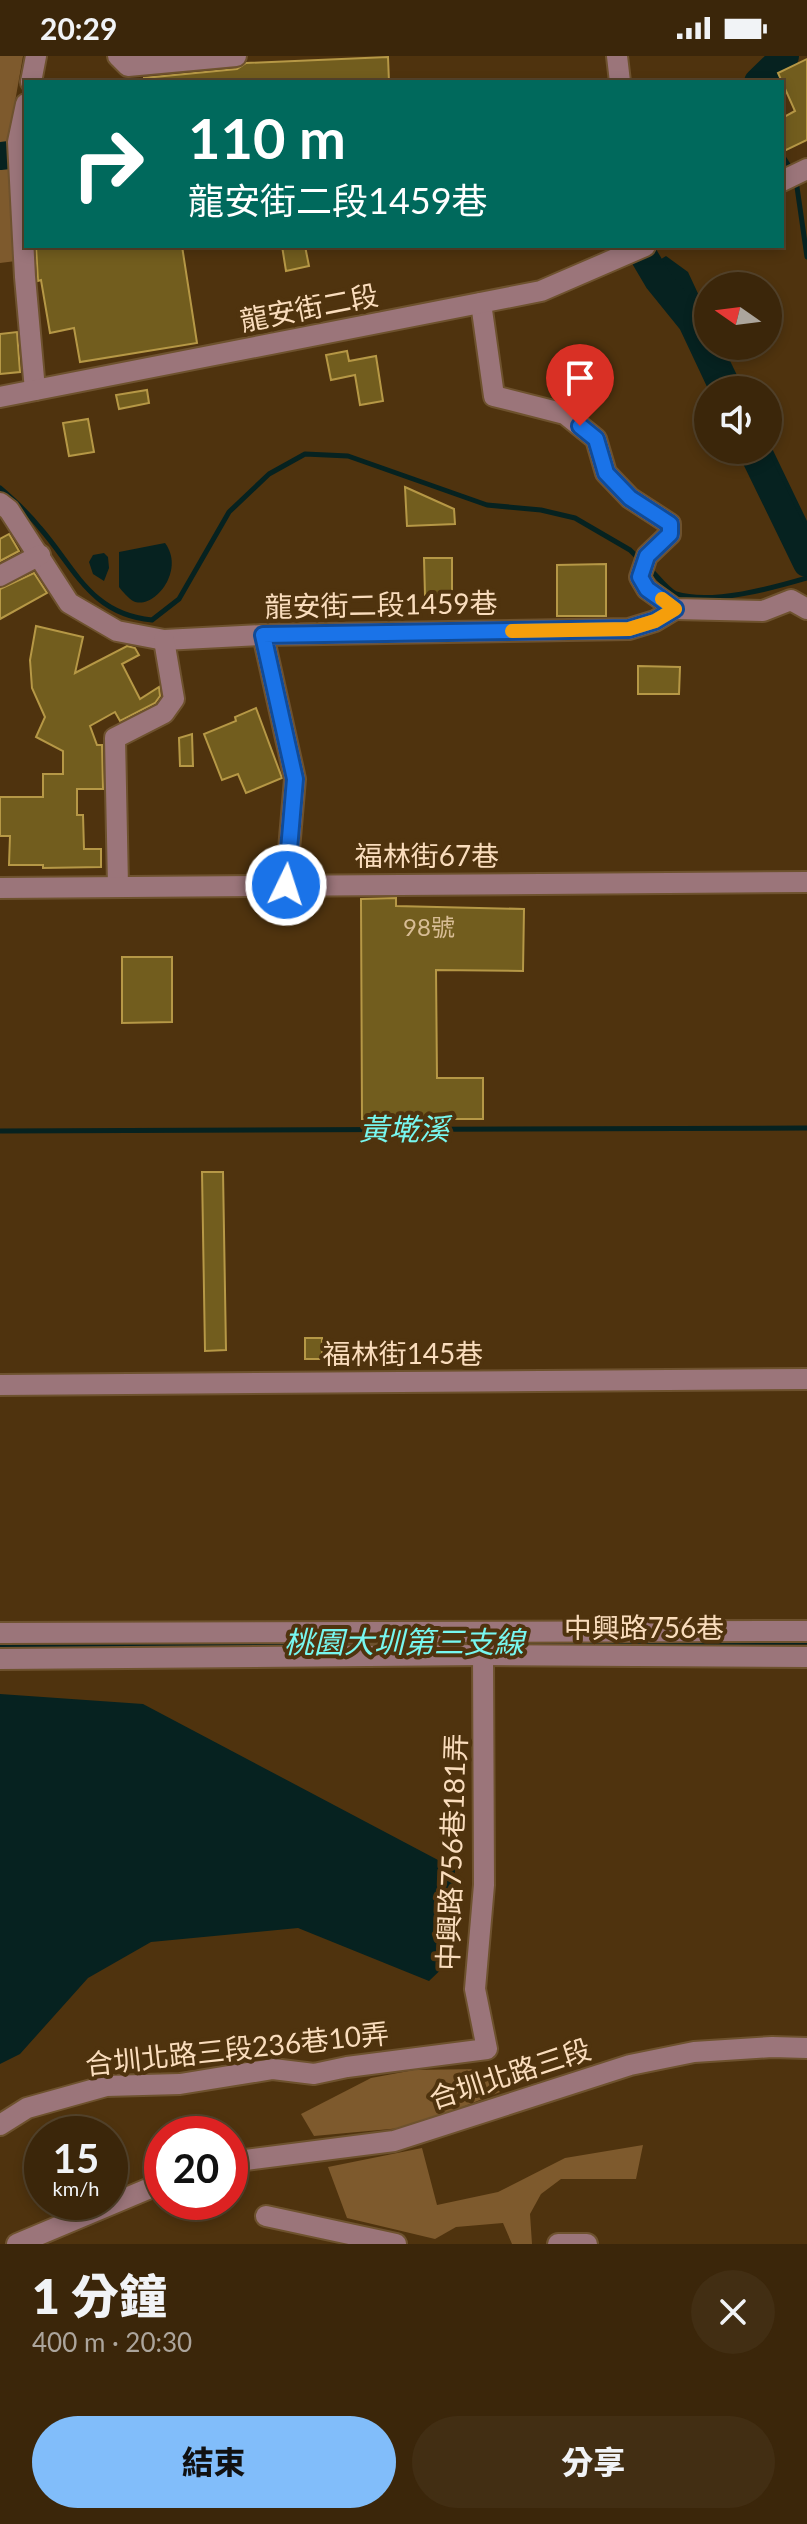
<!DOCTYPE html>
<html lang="zh-TW">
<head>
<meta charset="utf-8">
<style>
  :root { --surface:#3b260a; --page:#422e13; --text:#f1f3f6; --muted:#aca59c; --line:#54432b; --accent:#81bdfa }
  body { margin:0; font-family:Lato,"Noto Sans TC",sans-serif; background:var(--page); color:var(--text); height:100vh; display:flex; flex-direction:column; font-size:30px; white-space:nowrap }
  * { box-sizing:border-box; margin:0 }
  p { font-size:26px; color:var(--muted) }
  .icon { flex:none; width:44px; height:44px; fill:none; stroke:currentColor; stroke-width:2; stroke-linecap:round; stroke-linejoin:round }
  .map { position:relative; height:2188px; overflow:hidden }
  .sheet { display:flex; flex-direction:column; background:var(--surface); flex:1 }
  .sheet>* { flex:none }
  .hud { position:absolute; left:24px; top:24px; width:760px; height:168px; border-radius:0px; box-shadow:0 4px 12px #0003,0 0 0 2px var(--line); background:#00695c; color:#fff; overflow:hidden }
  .needle { width:52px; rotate:284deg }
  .buttons { position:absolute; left:694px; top:216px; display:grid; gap:16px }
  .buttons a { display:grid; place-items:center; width:88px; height:88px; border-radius:50%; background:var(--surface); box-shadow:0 4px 12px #0003,0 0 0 2px var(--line); font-size:40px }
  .speed { position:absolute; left:24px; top:2060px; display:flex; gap:16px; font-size:40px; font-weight:700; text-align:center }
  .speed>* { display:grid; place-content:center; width:104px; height:104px; border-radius:50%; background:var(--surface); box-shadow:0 4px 12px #0003,0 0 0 2px var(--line); line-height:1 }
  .speed small { font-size:20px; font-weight:400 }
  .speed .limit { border:12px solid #d22; background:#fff; color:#111 }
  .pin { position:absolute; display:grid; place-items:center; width:68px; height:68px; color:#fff; margin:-82px -34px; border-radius:50% 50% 50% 0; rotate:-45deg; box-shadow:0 0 8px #0007 }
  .pin .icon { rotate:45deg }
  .me { position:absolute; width:88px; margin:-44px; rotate:4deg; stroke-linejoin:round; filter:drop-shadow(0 0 6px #0008) }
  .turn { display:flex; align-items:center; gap:28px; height:168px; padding:0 32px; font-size:36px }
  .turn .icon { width:104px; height:104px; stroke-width:2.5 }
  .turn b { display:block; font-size:56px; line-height:68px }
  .round { display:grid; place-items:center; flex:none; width:84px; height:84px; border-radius:42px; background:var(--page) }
  .headline { display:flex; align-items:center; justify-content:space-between; height:136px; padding:0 32px }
  h1 { font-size:48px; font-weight:800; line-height:60px }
  .button { display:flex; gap:16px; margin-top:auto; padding:16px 32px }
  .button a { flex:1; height:92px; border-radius:48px; background:var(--accent); color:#111; font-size:32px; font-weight:800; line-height:92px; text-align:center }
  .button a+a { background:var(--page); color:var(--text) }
  .status { display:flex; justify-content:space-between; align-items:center; height:56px; padding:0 40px; background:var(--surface); direction:ltr }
  .status svg { height:22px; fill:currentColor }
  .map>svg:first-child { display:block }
  .green { fill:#7e5a2d }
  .water { fill:#062220 }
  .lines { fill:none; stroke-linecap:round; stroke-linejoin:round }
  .stream { stroke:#062220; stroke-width:5 }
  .river { stroke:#062220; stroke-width:28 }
  .building { fill:#725d1e; stroke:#b69846; stroke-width:2 }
  .minor-casing { stroke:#6e522e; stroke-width:24 }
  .minor { stroke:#9b757a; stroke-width:20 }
  .route-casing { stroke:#114b97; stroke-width:20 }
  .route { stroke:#1a73e8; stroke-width:14 }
  .slow { stroke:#f59e0b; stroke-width:14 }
  .labels { text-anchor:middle; stroke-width:8; stroke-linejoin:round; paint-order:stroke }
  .number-label { font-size:24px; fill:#d8bd95 }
  .street-label { font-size:28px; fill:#faddbd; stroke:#4f330e }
  .water-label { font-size:30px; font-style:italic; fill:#77f7ef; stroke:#4f330e }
</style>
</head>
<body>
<div class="status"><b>20:29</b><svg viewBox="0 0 49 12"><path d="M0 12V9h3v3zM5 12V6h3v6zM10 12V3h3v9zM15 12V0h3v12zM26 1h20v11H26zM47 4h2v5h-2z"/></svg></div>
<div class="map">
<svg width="807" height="2188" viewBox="0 0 807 2188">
  <rect width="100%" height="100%" fill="#4f330e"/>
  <g class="green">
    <path d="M0 0H23L7 92H0Z"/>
    <path d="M9 111 16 205 0 207V112Z"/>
    <path d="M478 2013 500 2036 412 2071 314 2080 301 2058 371 2022 414 2014Z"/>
    <path d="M643 2089 636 2123H561L541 2138 530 2158 532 2188H512L503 2167 456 2171 435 2183 347 2162 328 2111 422 2092 437 2149 498 2136 565 2102Z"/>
  </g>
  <g class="water">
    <path d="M666 200 688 216 708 259V287C693 253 681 231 650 210Z"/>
    <path d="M710 290H723L744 334H730Z"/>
    <path d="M768 384 807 465V502L757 394H768Z"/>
    <path d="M165 487C186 515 153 555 133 545 128 542 123 536 119 531V496Z"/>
    <path d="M104 497 108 501 109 512 104 525 93 518 89 506 93 499Z"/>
    <path d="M0 1638 143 1648 455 1813 452 1903 429 1925 298 1872 151 1886 88 1922 20 1998 0 2008Z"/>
  </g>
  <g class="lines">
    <g class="stream">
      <path d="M782 99 792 115"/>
      <path d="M796 124 807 201"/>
      <path d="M0 432C14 444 28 457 40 472 75 512 90 558 152 564L179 543 229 456 269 418 305 398 348 400 487 449 541 454 575 462 630 494 639 503"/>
      <path d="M649 512C657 520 667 534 676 538 712 549 773 532 807 522"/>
      <path d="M0 1075 807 1072"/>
      <path d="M0 1589 807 1586"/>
    </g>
    <g class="river">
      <path d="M758 26 785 0"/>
      <path d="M0 100 26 97"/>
      <path d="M638 190 658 224 692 266 724 334"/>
      <path d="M752 394 807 507"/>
    </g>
  </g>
  <g class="building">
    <path d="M388 1 389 26H144V22L237 13 246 7Z"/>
    <path d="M807 3V84L782 96V62L795 55 778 17Z"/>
    <path d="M36 190H182L197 287 80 306 74 272 50 277 41 224 38 225Z"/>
    <path d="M282 190H305L309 210 286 215Z"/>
    <path d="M17 276 20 316 0 318V278Z"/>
    <path d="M347 295 349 305 376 300 383 345 360 349 355 319 331 324 326 299Z"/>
    <path d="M147 334 149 347 119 353 116 339Z"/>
    <path d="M88 363 94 396 69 400 63 367Z"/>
    <path d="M405 431 454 453 455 468 407 470Z"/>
    <path d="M9 478 19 495 0 505V483Z"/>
    <path d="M424 502H452V538L425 539Z"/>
    <path d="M606 508V560H557V509Z"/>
    <path d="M34 517 47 537 0 563V533Z"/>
    <path d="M36 570 83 581 75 617 127 590 135 592 139 599 122 608 140 643 159 631 160 640 155 647 120 665 115 656 90 670 97 689H102L103 733H77V759H83L84 793H101V811L43 812V809H9L10 780H0V741H43V718H63V695L36 681 45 661 32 632 30 604Z"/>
    <path d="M638 610 680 611 679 638H638Z"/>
    <path d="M256 652 282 722 246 737 238 718 222 724 204 678 236 665 235 661Z"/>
    <path d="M192 678 193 710H180L179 682Z"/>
    <path d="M396 842V850L524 853 523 915 436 914 437 1022H483V1063H362L361 843Z"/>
    <path d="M122 901H172V966L122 967Z"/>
    <path d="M202 1116H223L226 1294 205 1295Z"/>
    <rect x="305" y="1282" width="17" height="21"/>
  </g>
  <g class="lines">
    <defs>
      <g id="minor">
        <path d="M118 0 128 10 236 0"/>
        <path d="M617 0 620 26"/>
        <path d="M31 26 36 0"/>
        <path d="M26 48 18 86 25 221 35 334"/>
        <path d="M782 125 807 113"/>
        <path d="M481 247 494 340 565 358 596 383 606 417 630 442 670 468V478L647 500 640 521 647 533 675 553 763 555 791 544 807 553"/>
        <path d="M0 341 541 235 645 190"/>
        <path d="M0 447 9 454 69 547 117 575 164 584 263 579 629 573 655 565 675 553"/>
        <path d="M0 520 40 499"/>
        <path d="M263 579 295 723 286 829"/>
        <path d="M118 830 115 682 164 657 174 643 164 584"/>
        <path d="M0 832 807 826"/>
        <path d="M0 1329 807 1323"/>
        <path d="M0 1577 807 1575"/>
        <path d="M0 1603 483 1599 807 1601"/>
        <path d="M0 2069 27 2052 106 2030 180 2028 273 2013 314 2018 347 2011 487 1993 475 1933 484 1829 483 1599"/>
        <path d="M230 2106 394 2085 630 2009 694 1996 772 1991 807 1992"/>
        <path d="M266 2160 396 2188"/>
        <path d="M17 2188 162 2127"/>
        <path d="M558 2188H587"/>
      </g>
    </defs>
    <use href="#minor" class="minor-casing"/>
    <use href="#minor" class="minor"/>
  </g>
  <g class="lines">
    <defs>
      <path id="route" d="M286 829 295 723 263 579 629 573 655 565 675 553 647 533 640 521 647 500 670 478V468L630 442 606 417 596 383 580 370"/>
    </defs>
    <use href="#route" class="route-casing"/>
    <use href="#route" class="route"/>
    <path class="slow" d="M512 575 629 573 655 565 675 553 662 543"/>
  </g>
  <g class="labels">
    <g class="number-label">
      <text x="429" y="880">98號</text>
    </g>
    <g class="street-label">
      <text transform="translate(309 252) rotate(-11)" y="10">龍安街二段</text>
      <text transform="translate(381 549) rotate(-1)" y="10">龍安街二段1459巷</text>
      <text x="427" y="810">福林街67巷</text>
      <text x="403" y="1308">福林街145巷</text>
      <text x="644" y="1582">中興路756巷</text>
      <text transform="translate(452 1796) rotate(-88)" y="10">中興路756巷181弄</text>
      <text transform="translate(237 1993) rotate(-6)" y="10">合圳北路三段236巷10弄</text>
      <text transform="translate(510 2018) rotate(-18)" y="10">合圳北路三段</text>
    </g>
    <g class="water-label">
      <text x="404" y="1084">黃墘溪</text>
      <text x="404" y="1597">桃園大圳第三支線</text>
    </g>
  </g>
</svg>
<div class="buttons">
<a><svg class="needle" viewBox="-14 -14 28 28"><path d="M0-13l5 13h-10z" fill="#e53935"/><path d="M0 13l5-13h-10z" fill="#aca59c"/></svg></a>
<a><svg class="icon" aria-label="sound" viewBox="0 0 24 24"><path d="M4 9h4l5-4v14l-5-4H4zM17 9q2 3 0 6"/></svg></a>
</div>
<div class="speed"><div>15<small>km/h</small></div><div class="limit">20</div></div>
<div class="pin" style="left:580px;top:370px;background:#d93025"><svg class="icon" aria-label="arrive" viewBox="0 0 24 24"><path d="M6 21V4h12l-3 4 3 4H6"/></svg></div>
<svg class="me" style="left:286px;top:829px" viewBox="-20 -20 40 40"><circle r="17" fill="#1a73e8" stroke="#fff" stroke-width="3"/><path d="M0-11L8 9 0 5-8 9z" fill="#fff"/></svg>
<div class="hud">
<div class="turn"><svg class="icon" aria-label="right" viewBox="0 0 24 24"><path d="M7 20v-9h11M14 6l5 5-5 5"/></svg><div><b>110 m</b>龍安街二段1459巷</div></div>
</div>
</div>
<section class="sheet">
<div class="headline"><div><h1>1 分鐘</h1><p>400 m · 20:30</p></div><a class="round"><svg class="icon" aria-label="close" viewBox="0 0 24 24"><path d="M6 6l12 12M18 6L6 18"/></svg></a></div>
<div class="button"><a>結束</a><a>分享</a></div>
</section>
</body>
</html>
